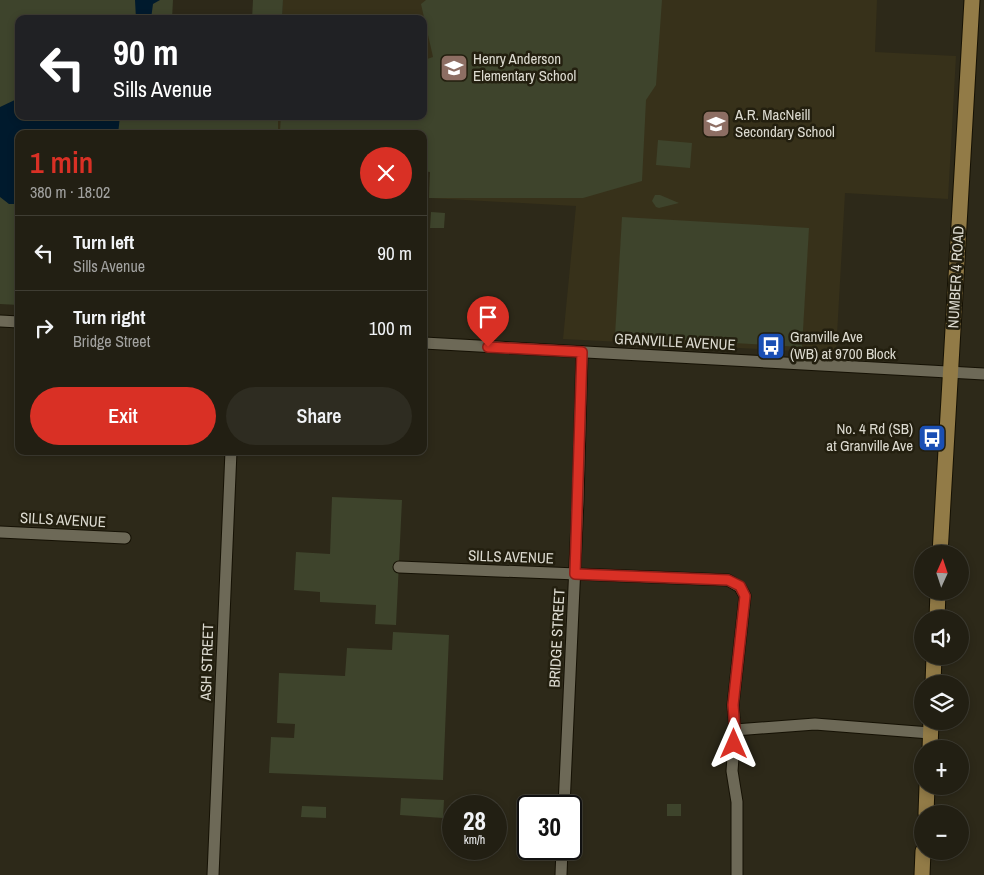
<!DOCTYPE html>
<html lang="en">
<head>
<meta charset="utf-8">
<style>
  :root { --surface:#221f13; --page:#2e2c21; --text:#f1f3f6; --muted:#a2a2a0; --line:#3f3d33; --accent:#d93025 }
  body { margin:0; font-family:"Archivo Narrow",sans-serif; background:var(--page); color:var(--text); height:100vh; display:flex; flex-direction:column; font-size:19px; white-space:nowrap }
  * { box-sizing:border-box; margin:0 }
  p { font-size:16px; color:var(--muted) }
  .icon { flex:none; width:28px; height:28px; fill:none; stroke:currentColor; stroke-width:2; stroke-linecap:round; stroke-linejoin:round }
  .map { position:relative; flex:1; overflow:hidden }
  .sheet { position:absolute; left:15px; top:130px; width:412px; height:325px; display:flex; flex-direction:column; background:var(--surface); border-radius:10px; box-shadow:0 2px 8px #0003,0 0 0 1px var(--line) }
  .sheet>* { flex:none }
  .hud { position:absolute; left:15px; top:15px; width:412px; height:105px; border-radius:10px; box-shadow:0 2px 8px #0003,0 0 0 1px var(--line); background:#202124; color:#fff; overflow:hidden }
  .needle { width:32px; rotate:3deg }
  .fabs { position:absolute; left:914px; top:545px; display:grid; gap:10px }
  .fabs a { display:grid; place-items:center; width:55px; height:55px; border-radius:50%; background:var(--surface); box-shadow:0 2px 8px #0003,0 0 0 1px var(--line); font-size:25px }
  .speed { position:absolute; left:442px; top:795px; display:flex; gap:10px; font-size:25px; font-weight:700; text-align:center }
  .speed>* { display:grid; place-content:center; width:65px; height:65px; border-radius:50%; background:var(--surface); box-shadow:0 2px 8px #0003,0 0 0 1px var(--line); line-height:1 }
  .speed small { font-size:12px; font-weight:400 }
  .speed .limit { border:2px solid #111; border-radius:8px; background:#fff; color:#111 }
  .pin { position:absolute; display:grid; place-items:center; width:42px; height:42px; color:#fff; margin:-51px -21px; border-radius:50% 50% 50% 0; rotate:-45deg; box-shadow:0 0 5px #0007 }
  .pin .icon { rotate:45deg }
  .me { position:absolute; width:55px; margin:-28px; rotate:0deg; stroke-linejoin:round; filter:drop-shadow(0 0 4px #0008) }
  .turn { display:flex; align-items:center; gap:18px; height:105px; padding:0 15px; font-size:22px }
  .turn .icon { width:65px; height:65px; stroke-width:2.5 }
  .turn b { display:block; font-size:35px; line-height:42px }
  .round { display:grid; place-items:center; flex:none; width:52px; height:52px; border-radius:26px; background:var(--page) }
  .headline { display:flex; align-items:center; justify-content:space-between; height:85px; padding:0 15px }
  h1 { font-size:30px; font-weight:600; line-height:38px; color:var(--accent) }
  .primary-button { display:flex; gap:10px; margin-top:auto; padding:10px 15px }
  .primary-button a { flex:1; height:58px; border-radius:30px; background:var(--accent); color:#fff; font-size:20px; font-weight:600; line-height:58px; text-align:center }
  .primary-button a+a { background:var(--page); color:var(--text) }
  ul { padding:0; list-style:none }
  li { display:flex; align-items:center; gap:15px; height:75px; padding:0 15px; border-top:1px solid var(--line) }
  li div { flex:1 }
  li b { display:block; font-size:19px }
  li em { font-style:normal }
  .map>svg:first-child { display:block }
  .built { fill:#37311a }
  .green { fill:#3e442c }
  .water { fill:#001a2d }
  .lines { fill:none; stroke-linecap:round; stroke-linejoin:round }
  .minor-casing { stroke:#151104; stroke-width:13 }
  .major-casing { stroke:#151104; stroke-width:17 }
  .minor { stroke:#6d6957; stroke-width:11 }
  .major { stroke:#927b47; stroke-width:15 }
  .route-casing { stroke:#8d1f18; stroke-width:12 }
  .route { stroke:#d93025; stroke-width:9 }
  .labels { text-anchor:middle; stroke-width:5; stroke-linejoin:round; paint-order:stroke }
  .poi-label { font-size:15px; fill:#dddbd1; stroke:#231f0f; text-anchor:start }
  .street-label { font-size:15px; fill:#dddbd1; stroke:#231f0f }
</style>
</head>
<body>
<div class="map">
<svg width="984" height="875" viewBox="0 0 984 875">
  <rect width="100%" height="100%" fill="#2d2919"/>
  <path class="built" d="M283 0H877L875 52 956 56 948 199 845 193 836 353 563 339 576 206 429 198 430 172 424 171V134H277L278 116H424V19H282Z"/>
  <g class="green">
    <path d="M0 0H173L172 19H19V116H278V131H280L281 116H424V60L433 57 421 4 426 0H662L656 85 646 100 642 181 583 198H429L430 172 424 171V134H19V305L0 304Z"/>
    <path d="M253 0H283L282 19H252Z"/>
    <path d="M658 140 692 143 690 168 656 165Z"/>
    <path d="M655 195H660L679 203 659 208 656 207 652 201Z"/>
    <path d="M431 212 445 213 444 228H430Z"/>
    <path d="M622 217 809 228 802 347 615 336Z"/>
    <path d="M332 497 402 500 396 625 375 624 376 605 320 602V592L294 590 296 552 330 554Z"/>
    <path d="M393 632 449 635 443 780 269 773 271 737 294 738 295 724 277 723 279 673 345 676 347 648 392 650Z"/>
    <path d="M401 798 444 800 443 818 400 815Z"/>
    <rect x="667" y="804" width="14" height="12"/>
    <path d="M302 806 326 807V818L301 817Z"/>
  </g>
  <g class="water">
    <path d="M135 0H160L153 4 151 19H136Z"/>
    <path d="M19 98V116H120L118 134H19V204H9L0 197V107Z"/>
  </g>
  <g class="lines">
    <defs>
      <g id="minor">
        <path d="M0 321 19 322"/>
        <path d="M424 343 984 374"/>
        <path d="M0 532 125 538"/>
        <path d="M399 567 728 580 740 587 745 596 733 705 735 730 732 771 737 802V875"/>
        <path d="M735 730 815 724 930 733"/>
        <path d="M564 806 578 500 582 352"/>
        <path d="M213 875 231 451"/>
        <path d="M561 875 562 849"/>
      </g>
      <g id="major">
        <path d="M940 554 972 0"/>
        <path d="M937 619 938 591"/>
        <path d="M933 684 934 656"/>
        <path d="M930 749 931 721"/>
        <path d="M926 814 927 786"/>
        <path d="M922 875 923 851"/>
      </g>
    </defs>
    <use href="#minor" class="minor-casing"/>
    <use href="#major" class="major-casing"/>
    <use href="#minor" class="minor"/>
    <use href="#major" class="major"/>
  </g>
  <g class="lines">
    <defs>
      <path id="route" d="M488 347 582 352 575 574 728 580 740 586 745 596 733 705 735 730 734 744"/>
    </defs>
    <use href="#route" class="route-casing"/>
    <use href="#route" class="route"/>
  </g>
  <defs>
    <symbol id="school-square" viewBox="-11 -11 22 22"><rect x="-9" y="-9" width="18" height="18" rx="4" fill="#8d6e63" stroke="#231f0f"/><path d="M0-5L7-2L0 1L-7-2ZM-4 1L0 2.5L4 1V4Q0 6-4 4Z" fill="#fff"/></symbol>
    <symbol id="bus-square" viewBox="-11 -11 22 22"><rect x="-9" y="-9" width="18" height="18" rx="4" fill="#1a4fb4" stroke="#231f0f"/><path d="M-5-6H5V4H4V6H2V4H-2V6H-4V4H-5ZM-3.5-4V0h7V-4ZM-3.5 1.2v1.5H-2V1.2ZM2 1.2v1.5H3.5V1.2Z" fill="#fff"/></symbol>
  </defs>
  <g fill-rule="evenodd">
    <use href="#school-square" x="438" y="52" width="32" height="32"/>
    <use href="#school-square" x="700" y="108" width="32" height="32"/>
    <use href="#bus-square" x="755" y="330" width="32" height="32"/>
    <use href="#bus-square" x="916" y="422" width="32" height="32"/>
  </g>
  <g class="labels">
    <g class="poi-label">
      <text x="473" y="64">Henry Anderson<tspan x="473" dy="17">Elementary School</tspan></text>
      <text x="735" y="120">A.R. MacNeill<tspan x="735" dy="17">Secondary School</tspan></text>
      <text x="790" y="342">Granville Ave<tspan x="790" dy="17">(WB) at 9700 Block</tspan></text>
      <text x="913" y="434" text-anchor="end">No. 4 Rd (SB)<tspan x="913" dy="17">at Granville Ave</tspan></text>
    </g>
    <g class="street-label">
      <text transform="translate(956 277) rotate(-87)" y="5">NUMBER 4 ROAD</text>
      <text transform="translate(675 342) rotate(3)" y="5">GRANVILLE AVENUE</text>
      <text transform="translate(63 520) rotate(3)" y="5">SILLS AVENUE</text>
      <text transform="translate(511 557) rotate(2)" y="5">SILLS AVENUE</text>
      <text transform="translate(557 638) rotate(-87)" y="5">BRIDGE STREET</text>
      <text transform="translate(207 662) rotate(-88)" y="5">ASH STREET</text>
    </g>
  </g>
</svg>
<div class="fabs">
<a><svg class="needle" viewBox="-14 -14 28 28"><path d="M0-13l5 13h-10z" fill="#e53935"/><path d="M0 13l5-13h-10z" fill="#a2a2a0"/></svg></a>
<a><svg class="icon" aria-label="sound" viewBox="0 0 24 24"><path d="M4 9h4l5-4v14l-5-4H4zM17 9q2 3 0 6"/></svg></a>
<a><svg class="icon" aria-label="layers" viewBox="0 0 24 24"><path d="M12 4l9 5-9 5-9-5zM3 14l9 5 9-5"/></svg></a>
<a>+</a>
<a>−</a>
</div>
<div class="speed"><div>28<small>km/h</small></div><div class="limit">30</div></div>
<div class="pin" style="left:488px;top:347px;background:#d93025"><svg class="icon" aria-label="arrive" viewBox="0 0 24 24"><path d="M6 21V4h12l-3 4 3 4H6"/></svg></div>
<svg class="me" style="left:734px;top:744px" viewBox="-20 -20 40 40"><path d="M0-17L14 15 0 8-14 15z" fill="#d93025" stroke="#fff" stroke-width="4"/></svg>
<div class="hud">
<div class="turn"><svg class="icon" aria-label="left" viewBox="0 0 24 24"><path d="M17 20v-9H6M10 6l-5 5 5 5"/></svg><div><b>90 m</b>Sills Avenue</div></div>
</div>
<section class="sheet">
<div class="headline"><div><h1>1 min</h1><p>380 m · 18:02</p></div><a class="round" style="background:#d93025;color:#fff"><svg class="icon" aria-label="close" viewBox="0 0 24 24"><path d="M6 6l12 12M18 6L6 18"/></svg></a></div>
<ul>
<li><svg class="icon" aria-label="left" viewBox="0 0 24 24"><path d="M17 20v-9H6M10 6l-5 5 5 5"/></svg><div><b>Turn left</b><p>Sills Avenue</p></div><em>90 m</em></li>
<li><svg class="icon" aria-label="right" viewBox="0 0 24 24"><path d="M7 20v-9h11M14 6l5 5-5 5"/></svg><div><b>Turn right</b><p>Bridge Street</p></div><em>100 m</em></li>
</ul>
<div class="primary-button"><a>Exit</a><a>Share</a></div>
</section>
</div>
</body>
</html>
